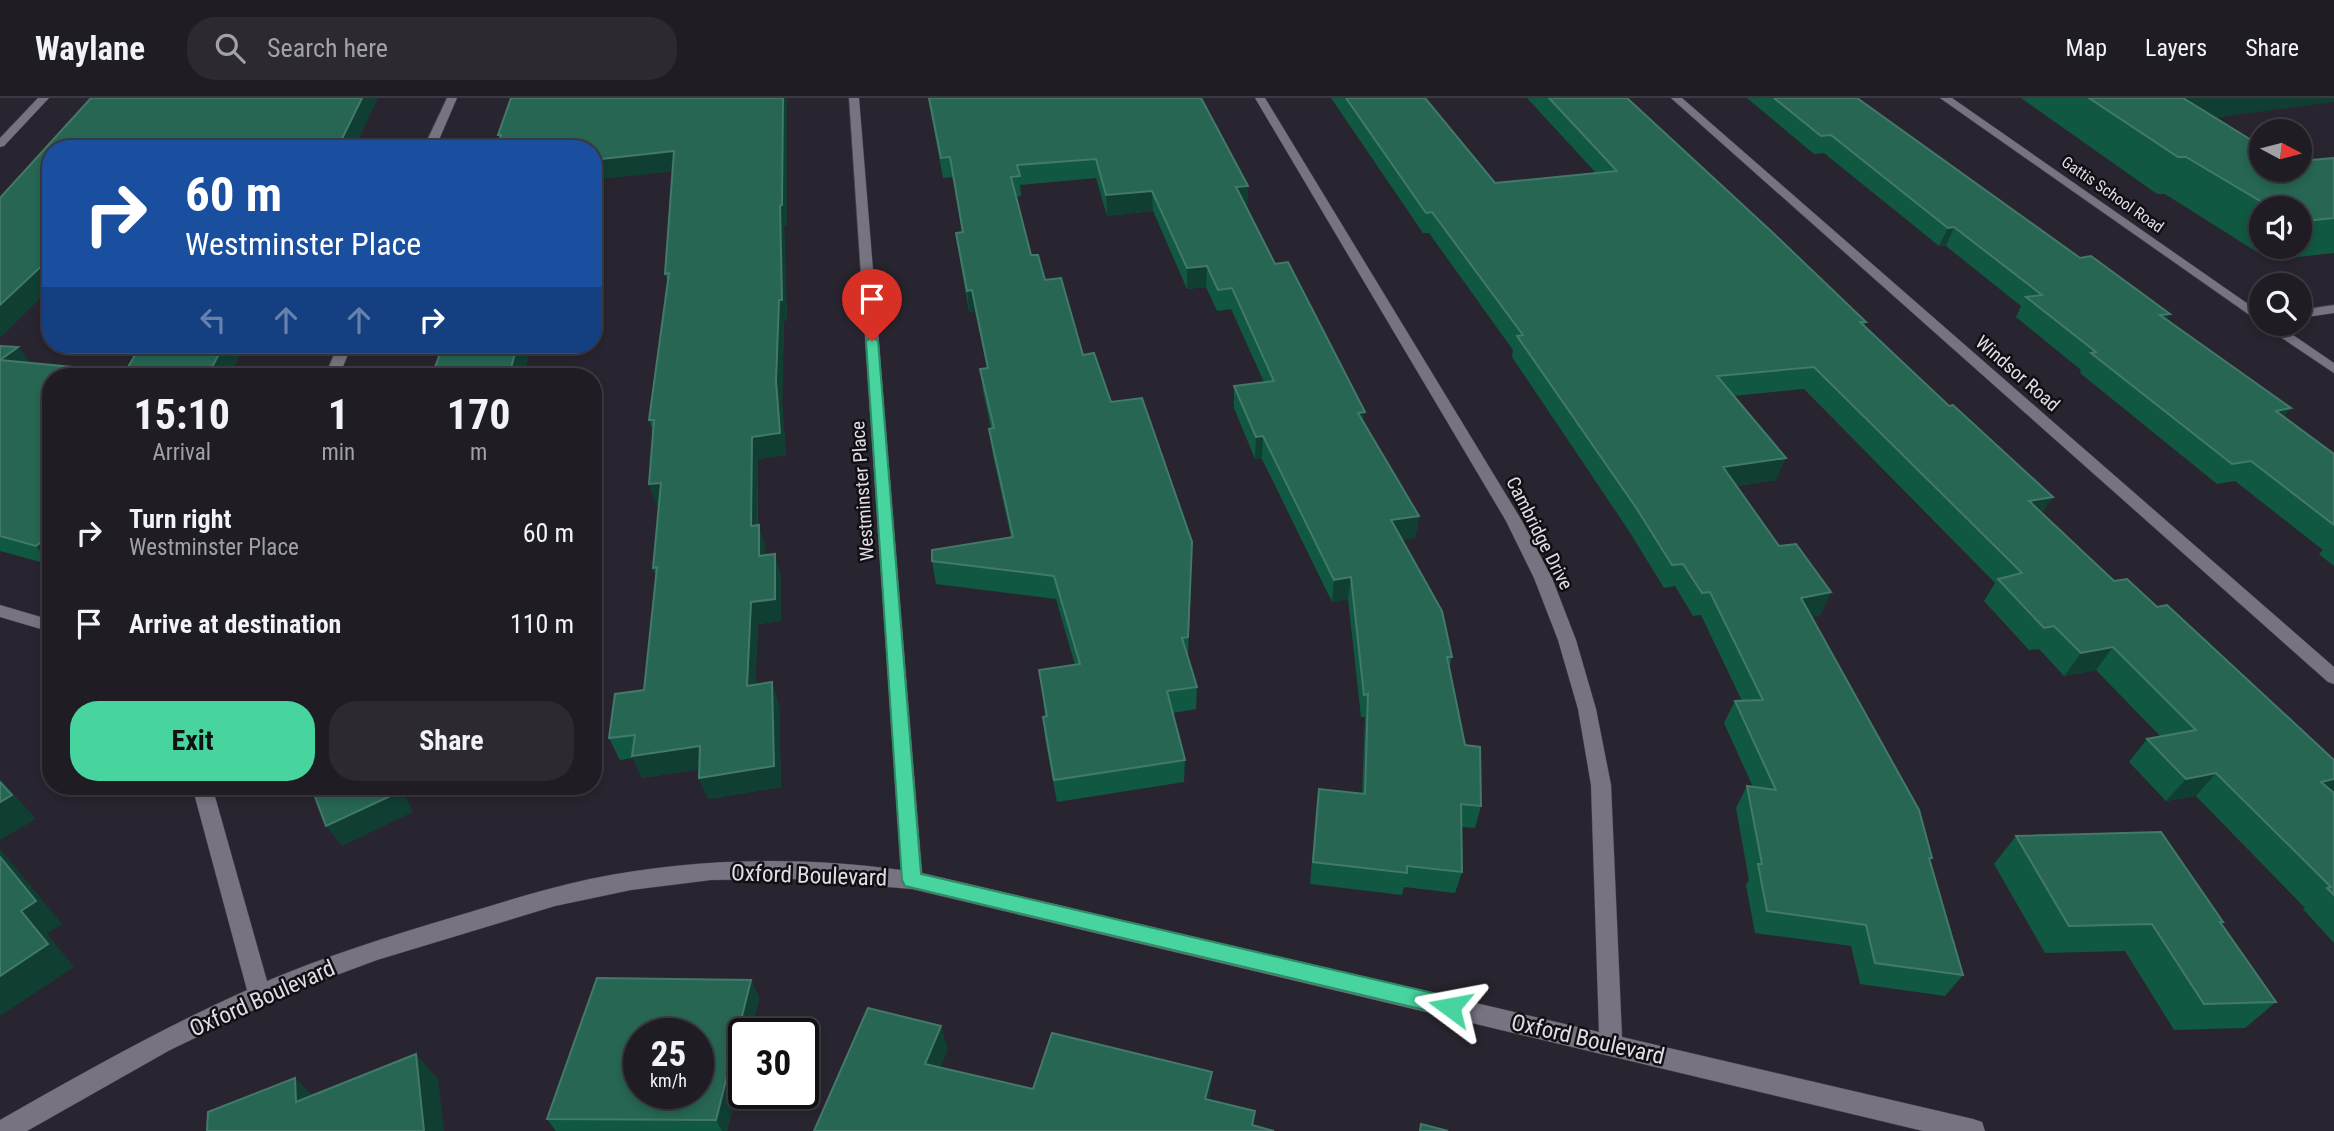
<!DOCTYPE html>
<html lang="en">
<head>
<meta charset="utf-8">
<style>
  :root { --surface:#1f1c24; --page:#2c2931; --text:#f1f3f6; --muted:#a1a1a6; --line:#3c3a41; --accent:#47d49e }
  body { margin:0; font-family:"Roboto Condensed",sans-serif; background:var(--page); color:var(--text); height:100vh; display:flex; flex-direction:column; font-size:26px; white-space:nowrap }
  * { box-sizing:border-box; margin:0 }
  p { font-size:23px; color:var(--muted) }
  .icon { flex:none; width:38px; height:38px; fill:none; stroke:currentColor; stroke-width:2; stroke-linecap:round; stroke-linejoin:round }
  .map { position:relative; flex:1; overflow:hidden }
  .side { position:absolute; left:42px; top:270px; width:560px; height:427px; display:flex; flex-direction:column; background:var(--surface); border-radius:28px; box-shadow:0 4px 10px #0003,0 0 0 2px var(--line) }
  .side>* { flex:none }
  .guide { position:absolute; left:42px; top:42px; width:560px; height:214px; border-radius:28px; box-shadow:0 4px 10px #0003,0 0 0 2px var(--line); background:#1a4fa0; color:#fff; overflow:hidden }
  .needle { width:46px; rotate:97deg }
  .tools { position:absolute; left:2249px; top:21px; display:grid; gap:14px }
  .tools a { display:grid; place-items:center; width:63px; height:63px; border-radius:50%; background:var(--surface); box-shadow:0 4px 10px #0003,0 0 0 2px var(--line); font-size:35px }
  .speed { position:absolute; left:623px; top:920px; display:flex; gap:14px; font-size:35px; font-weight:700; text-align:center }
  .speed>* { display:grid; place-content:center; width:91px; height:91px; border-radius:50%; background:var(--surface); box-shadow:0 4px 10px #0003,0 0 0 2px var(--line); line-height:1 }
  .speed small { font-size:18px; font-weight:400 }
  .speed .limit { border:4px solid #111; border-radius:10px; background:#fff; color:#111 }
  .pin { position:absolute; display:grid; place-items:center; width:60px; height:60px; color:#fff; margin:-72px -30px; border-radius:50% 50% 50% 0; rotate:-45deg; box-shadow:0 0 7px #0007 }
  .pin .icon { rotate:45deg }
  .me { position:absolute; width:77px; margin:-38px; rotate:283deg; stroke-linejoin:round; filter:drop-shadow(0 0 5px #0008) }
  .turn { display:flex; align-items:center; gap:24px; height:147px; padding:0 28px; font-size:32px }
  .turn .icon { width:91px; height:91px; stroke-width:2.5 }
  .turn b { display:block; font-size:49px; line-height:60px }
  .lanes { display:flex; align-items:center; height:66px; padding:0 28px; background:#0003; justify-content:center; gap:35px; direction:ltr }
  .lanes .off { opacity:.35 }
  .eta { display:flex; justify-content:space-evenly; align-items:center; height:119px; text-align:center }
  .eta b { font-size:42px; font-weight:700; line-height:49px }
  .action { display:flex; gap:14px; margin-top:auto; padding:14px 28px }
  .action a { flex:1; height:80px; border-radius:28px; background:var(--accent); color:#111; font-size:28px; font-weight:700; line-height:80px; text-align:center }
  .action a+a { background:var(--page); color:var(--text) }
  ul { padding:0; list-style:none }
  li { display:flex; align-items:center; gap:21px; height:91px; padding:0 28px }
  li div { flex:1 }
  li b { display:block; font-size:26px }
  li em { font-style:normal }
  header { display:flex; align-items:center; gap:42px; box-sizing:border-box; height:98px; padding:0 35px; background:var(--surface); border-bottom:2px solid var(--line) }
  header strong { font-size:33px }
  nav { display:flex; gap:38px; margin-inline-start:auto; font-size:24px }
  .search { width:490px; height:63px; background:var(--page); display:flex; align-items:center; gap:18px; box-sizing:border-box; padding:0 24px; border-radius:28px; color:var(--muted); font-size:26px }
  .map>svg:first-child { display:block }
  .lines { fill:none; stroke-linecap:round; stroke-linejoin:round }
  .minor-casing { stroke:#434049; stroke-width:1 }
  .tertiary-casing { stroke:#434049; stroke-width:1 }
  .secondary-casing { stroke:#434049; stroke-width:1 }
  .minor { fill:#777380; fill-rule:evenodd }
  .tertiary { fill:#777380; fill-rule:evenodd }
  .secondary { fill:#777380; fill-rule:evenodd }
  .wall { fill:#105841; fill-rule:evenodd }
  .shaded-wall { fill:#103e33 }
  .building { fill:#266653; stroke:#43796a; stroke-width:2; fill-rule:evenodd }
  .route { fill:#47d49e; stroke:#2e8a67; stroke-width:2 }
  .labels { text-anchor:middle; stroke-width:5; stroke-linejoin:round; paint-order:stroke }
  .far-street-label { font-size:16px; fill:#e0dde5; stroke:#110f14 }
  .street-label { font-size:19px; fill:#e0dde5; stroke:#110f14 }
  .near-street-label { font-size:23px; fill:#e0dde5; stroke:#110f14 }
</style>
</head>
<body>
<header>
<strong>Waylane</strong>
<div class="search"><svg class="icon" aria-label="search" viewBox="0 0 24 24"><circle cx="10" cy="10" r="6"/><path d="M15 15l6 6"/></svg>Search here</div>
<nav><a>Map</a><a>Layers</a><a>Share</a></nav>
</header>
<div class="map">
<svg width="2334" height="1033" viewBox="0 0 2334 1033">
  <rect width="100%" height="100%" fill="#292530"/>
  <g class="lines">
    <defs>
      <g id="minor">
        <path d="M38 0H49L4 48 0 49V40Z"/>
        <path d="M447 0H457L435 51H423Z"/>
        <path d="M849 0H859L922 775 1599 934 1591 687 1578 611 1558 542 1534 480 1506 423 1255 0H1265L1522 423 1552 480 1576 542 1596 611 1611 687 1622 939 1973 1021 1982 1024 1985 1033H1923L912 791 792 781 711 782 631 792 555 808 377 862 291 894 170 952 27 1033H0V1022C81 976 162 930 247 892L192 688H212L267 883C326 858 387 839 447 821 495 807 542 791 590 781 693 760 797 758 901 772Z"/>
        <path d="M1671 0H1682L2334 569V586L2328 584Z"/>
        <path d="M338 247H352L339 278H325Z"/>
        <path d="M0 507 51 522V534L0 519Z"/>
      </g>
      <path id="tertiary" d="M2334 207V215L2300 220V212Z"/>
      <g id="secondary">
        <path d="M1940 0H1952L2261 215V225Z"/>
        <path d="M2261 226H2277L2334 265V275Z"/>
      </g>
    </defs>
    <use href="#minor" class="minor-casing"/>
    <use href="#tertiary" class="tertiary-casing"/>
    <use href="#secondary" class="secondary-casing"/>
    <use href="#minor" class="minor"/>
    <use href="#tertiary" class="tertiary"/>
    <use href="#secondary" class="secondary"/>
  </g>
  <g class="wall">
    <path d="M511 0H787V127L784 128 787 222 784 223 782 305 786 357 758 361V427L765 449V457L781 478V523L758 526 755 587 779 606 781 689 708 701 699 680V671L642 680 633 660 620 662 609 640 644 592 656 478 653 470 659 408H657L649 386 653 333 649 322 668 185 665 176 672 73 599 81 597 92H593V51L499 41Z"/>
    <path d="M928 0H1201L1248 88 1247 108H1245L1275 166 1364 325 1419 418 1415 440 1402 442 1452 559 1449 571 1465 647 1481 708 1475 730 1461 729 1462 774 1455 795 1404 789 1402 797 1310 786 1316 713 1319 691 1362 696 1365 619H1361L1348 501 1332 504 1262 361H1255L1234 310V288L1264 284 1231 211 1217 213 1206 189 1187 191 1153 113 1107 118 1096 80 1020 87 1021 98 1016 99 1031 157 1083 257 1111 304 1192 444 1188 559 1197 589 1196 611 1173 615 1185 662 1184 684 1057 704 1045 641 1043 619 1045 618 1039 572 1075 567 1056 501 936 486 932 463 1011 439 992 353 989 331H991L983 293 980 271 987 270 975 213 969 214 959 156 956 135H962L953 79 943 80Z"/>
    <path d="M1331 0H1425L1495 85 1596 75 1527 0H1627L1866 224 1864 228 2042 416 2114 483 2157 509 2334 662V845L2303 811 2305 810 2196 698 2166 703 2129 664 2147 641 2161 639 2096 572 2064 578 2039 551 2029 552 1984 503 1995 485 1804 291 1733 298 1776 382 1737 388 1779 448 1831 494 1820 517 1811 519 1932 760 1930 763 1963 877 1945 898 1860 886 1851 848 1755 835 1746 787 1749 782 1736 710 1747 688 1753 689 1724 625 1735 603H1742L1701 517 1693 518 1675 488 1664 490 1629 433 1512 259 1513 252 1429 135H1423Z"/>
    <path d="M1747 0H1857L2166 222 2284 319 2334 356V468L2319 456 2323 452 2235 383 2217 386 2080 275 2081 272 2016 219 2021 208 1946 148H1939L1824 55 1814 56Z"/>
    <path d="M2021 0H2334L2215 20 2261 72 2334 60V155L2279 161 2267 153 2257 154 2165 96H2157ZM2261 110H2300V149H2261Z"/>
    <path d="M141 247H245L229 278H51V467L0 453V248L18 249 30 265 125 274Z"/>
    <path d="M2016 738 2223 824 2221 825 2276 904 2245 930 2174 932 2125 853 2045 855 1994 766Z"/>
    <path d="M751 882 759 900 751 936H744V964L727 1033H556L547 1021Z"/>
  </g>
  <g class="shaded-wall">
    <path d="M362 0H378L354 51H337Z"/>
    <path d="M783 0H787V127L784 128 787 222 784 223 782 305 786 357 758 361 757 450 751 428 752 339 776 283Z"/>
    <path d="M2167 0H2334V4L2152 28Z"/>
    <path d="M674 53 679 73 599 81 597 92H593V62Z"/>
    <path d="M1248 88 1247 108 1235 109 1236 89Z"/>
    <path d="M1152 93 1153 113 1107 118 1106 97Z"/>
    <path d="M1954 129 1946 148H1939L1948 130Z"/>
    <path d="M51 159V190L0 240V207Z"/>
    <path d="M1207 168 1206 189 1187 191V170Z"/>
    <path d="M972 192 975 213 969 214 967 193Z"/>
    <path d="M2170 216 2158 235 2160 217Z"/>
    <path d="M224 247H245L229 278H207Z"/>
    <path d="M517 247H531L524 278H509Z"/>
    <path d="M18 249 32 268 0 262Z"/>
    <path d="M2291 310 2276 330V313Z"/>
    <path d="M1365 314 1362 336 1358 315Z"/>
    <path d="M1263 338 1262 361H1255L1256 339Z"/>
    <path d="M1786 360 1776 382 1714 391 1723 369Z"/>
    <path d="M661 385 669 406 657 408 649 386Z"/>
    <path d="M2053 399 2038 422 2029 403Z"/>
    <path d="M1419 418 1415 440 1387 445 1391 422Z"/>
    <path d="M759 427 765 449V480L759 458Z"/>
    <path d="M51 437V466L36 448Z"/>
    <path d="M775 456 781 478V523L758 526 754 610 747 588 751 504Z"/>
    <path d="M1351 479 1348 501 1332 504 1334 482Z"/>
    <path d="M1831 494 1820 517 1790 523 1801 500Z"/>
    <path d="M2113 549 2096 572 2064 578 2081 555Z"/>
    <path d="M772 584 779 606 781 689 708 701 699 680Z"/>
    <path d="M700 648 709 670 642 680 632 658Z"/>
    <path d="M2216 675 2196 698 2166 703 2186 681Z"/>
    <path d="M0 681 36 721 0 742Z"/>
    <path d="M2334 681V694L2328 700 2321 684Z"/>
    <path d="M396 688H401L413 714 342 748 326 728Z"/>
    <path d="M0 751 62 826 47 836 74 869 0 918V878L21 813 0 759Z"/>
    <path d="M751 882 759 900 751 936H744V964L727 1033H722L716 1022Z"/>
    <path d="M941 928 948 952 932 990 925 966Z"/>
    <path d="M416 956 438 981 444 1033H424Z"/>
    <path d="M1212 974 1210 998 1204 1024 1205 1001Z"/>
    <path d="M295 980 320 1005 296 1004Z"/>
  </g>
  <g class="building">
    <path d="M91 0H362L337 51H51V159L0 207V100Z"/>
    <path d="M511 0H783L782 107 780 108 782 202H779L776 283 780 335 752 339 751 428 759 427V458L775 456V501L751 504 747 588 772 584 774 668 699 680 700 648 632 658 635 637 609 640 615 596 644 592 657 469 653 470 661 385 649 386 654 322H649L669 175 665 176 674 53 593 62V51H496L501 37H498Z"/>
    <path d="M929 0H1201L1248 88 1236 89 1275 166 1288 164 1365 314 1358 315 1419 418 1391 422 1442 513 1452 559H1447L1465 647 1480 649 1481 708 1461 706 1462 774 1407 768V775L1313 764 1319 691 1365 696 1368 596 1364 597 1351 479 1334 482 1263 338 1256 339 1234 288 1274 283 1232 190 1218 192 1207 168 1187 170 1152 93 1106 97 1096 61 1017 67 1020 78 1011 79 1031 157H1038L1045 182 1061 180 1083 257 1094 255 1111 304 1142 300 1192 444 1188 539 1182 540 1197 589 1167 593 1185 662 1054 682 1043 619 1047 618 1039 572 1080 566 1054 478 932 463V452L1013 439 989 331 994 330 980 271 988 270 972 192 967 193 956 135 963 134 950 59 941 60Z"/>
    <path d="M1346 0H1425L1495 85 1617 73 1549 0H1627L1772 134 1866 224H1860L1949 308 1953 307 2053 399 2029 403 2114 483 2127 481 2157 509 2167 507 2334 662V681L2321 684 2334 695V797L2327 790 2331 789 2216 675 2186 681 2147 641 2196 632 2113 549 2081 555 2054 528 2044 530 1998 481 2022 475 1814 269 1717 278 1786 360 1723 369 1779 448 1796 446 1831 494 1801 500 1919 712 1932 760H1929L1963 877 1875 865 1866 827 1767 813 1758 766H1762L1747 688 1776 692 1735 603 1763 602 1710 494 1702 495 1683 466 1672 467 1637 411 1517 238 1523 237 1432 114 1426 115Z"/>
    <path d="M1774 0H1857L2080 160 2091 158 2170 216 2160 217 2291 310 2276 313 2334 356V427L2251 363 2232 366 2091 255 2096 254 2026 199 2042 197 1954 129 1948 130 1831 37 1821 38Z"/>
    <path d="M2089 0H2183L2261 48V72H2300V63L2334 60V120L2305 123 2300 120V110H2272L2186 59H2178Z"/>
    <path d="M141 247H224L207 278H51V437L36 448 0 438V248L18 249 0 262 125 274Z"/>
    <path d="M443 247H517L509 278H432Z"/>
    <path d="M0 684 12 697 0 704Z"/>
    <path d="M311 688H396L399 694 326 728Z"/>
    <path d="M2161 734 2223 824H2220L2276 904 2204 906 2152 826 2069 828 2016 738Z"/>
    <path d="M0 759 36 803 21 813 48 846 0 878Z"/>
    <path d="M597 880 751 882 716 1022 547 1021ZM639 936H698V996H639Z"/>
    <path d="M868 910 941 928 925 966 1033 991 1052 935 1212 974 1205 1001 1255 1013 1252 1027 1274 1033H814Z"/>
    <path d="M416 956 424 1033H207L208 1014 295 980 296 1004Z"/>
    <path d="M1421 1026 1448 1033H1420Z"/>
  </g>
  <path class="route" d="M872 239 878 243 921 776 1450 899 1457 902 1460 909 1457 915 1450 918 905 788 902 782 866 243Z"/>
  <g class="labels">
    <g class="far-street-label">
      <text transform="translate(2113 96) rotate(35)" y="6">Gattis School Road</text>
    </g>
    <g class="street-label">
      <text transform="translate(2018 275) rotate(41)" y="7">Windsor Road</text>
      <text transform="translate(862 393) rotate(-94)" y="7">Westminster Place</text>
      <text transform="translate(1540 435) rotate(63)" y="7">Cambridge Drive</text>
    </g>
    <g class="near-street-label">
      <text transform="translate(809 777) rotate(2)" y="8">Oxford Boulevard</text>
      <text transform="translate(262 900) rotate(-24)" y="8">Oxford Boulevard</text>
      <text transform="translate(1588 941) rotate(13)" y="8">Oxford Boulevard</text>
    </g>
  </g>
</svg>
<div class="tools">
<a><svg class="needle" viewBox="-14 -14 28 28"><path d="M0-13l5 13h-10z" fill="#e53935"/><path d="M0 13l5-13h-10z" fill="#a1a1a6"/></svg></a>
<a><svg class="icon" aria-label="sound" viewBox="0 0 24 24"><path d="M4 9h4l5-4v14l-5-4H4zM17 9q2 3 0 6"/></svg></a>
<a><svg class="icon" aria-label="search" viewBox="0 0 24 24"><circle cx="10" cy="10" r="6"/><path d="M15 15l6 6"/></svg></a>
</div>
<div class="speed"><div>25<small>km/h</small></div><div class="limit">30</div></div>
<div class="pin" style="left:872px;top:243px;background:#d93025"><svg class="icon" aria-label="arrive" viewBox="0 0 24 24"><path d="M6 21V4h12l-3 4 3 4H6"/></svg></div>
<svg class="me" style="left:1450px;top:909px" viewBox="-20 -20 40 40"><path d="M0-17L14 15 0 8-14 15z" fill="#47d49e" stroke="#fff" stroke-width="4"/></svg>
<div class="guide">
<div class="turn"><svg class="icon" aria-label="right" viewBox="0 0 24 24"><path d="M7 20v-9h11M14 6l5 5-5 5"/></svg><div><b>60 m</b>Westminster Place</div></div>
<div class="lanes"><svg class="icon off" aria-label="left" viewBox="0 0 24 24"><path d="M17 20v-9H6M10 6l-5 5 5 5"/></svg><svg class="icon off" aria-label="ahead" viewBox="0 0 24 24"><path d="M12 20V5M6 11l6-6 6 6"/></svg><svg class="icon off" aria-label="ahead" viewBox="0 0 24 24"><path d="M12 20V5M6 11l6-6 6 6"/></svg><svg class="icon" aria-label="right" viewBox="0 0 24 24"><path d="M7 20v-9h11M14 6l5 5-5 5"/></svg></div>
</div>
<section class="side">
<div class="eta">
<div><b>15:10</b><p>Arrival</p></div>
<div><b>1</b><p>min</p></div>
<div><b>170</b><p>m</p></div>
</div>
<ul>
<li><svg class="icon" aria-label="right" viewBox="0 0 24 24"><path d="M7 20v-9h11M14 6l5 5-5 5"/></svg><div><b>Turn right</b><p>Westminster Place</p></div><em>60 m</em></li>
<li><svg class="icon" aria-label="arrive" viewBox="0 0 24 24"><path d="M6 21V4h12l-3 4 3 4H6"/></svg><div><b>Arrive at destination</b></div><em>110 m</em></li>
</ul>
<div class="action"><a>Exit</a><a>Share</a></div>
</section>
</div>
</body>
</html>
